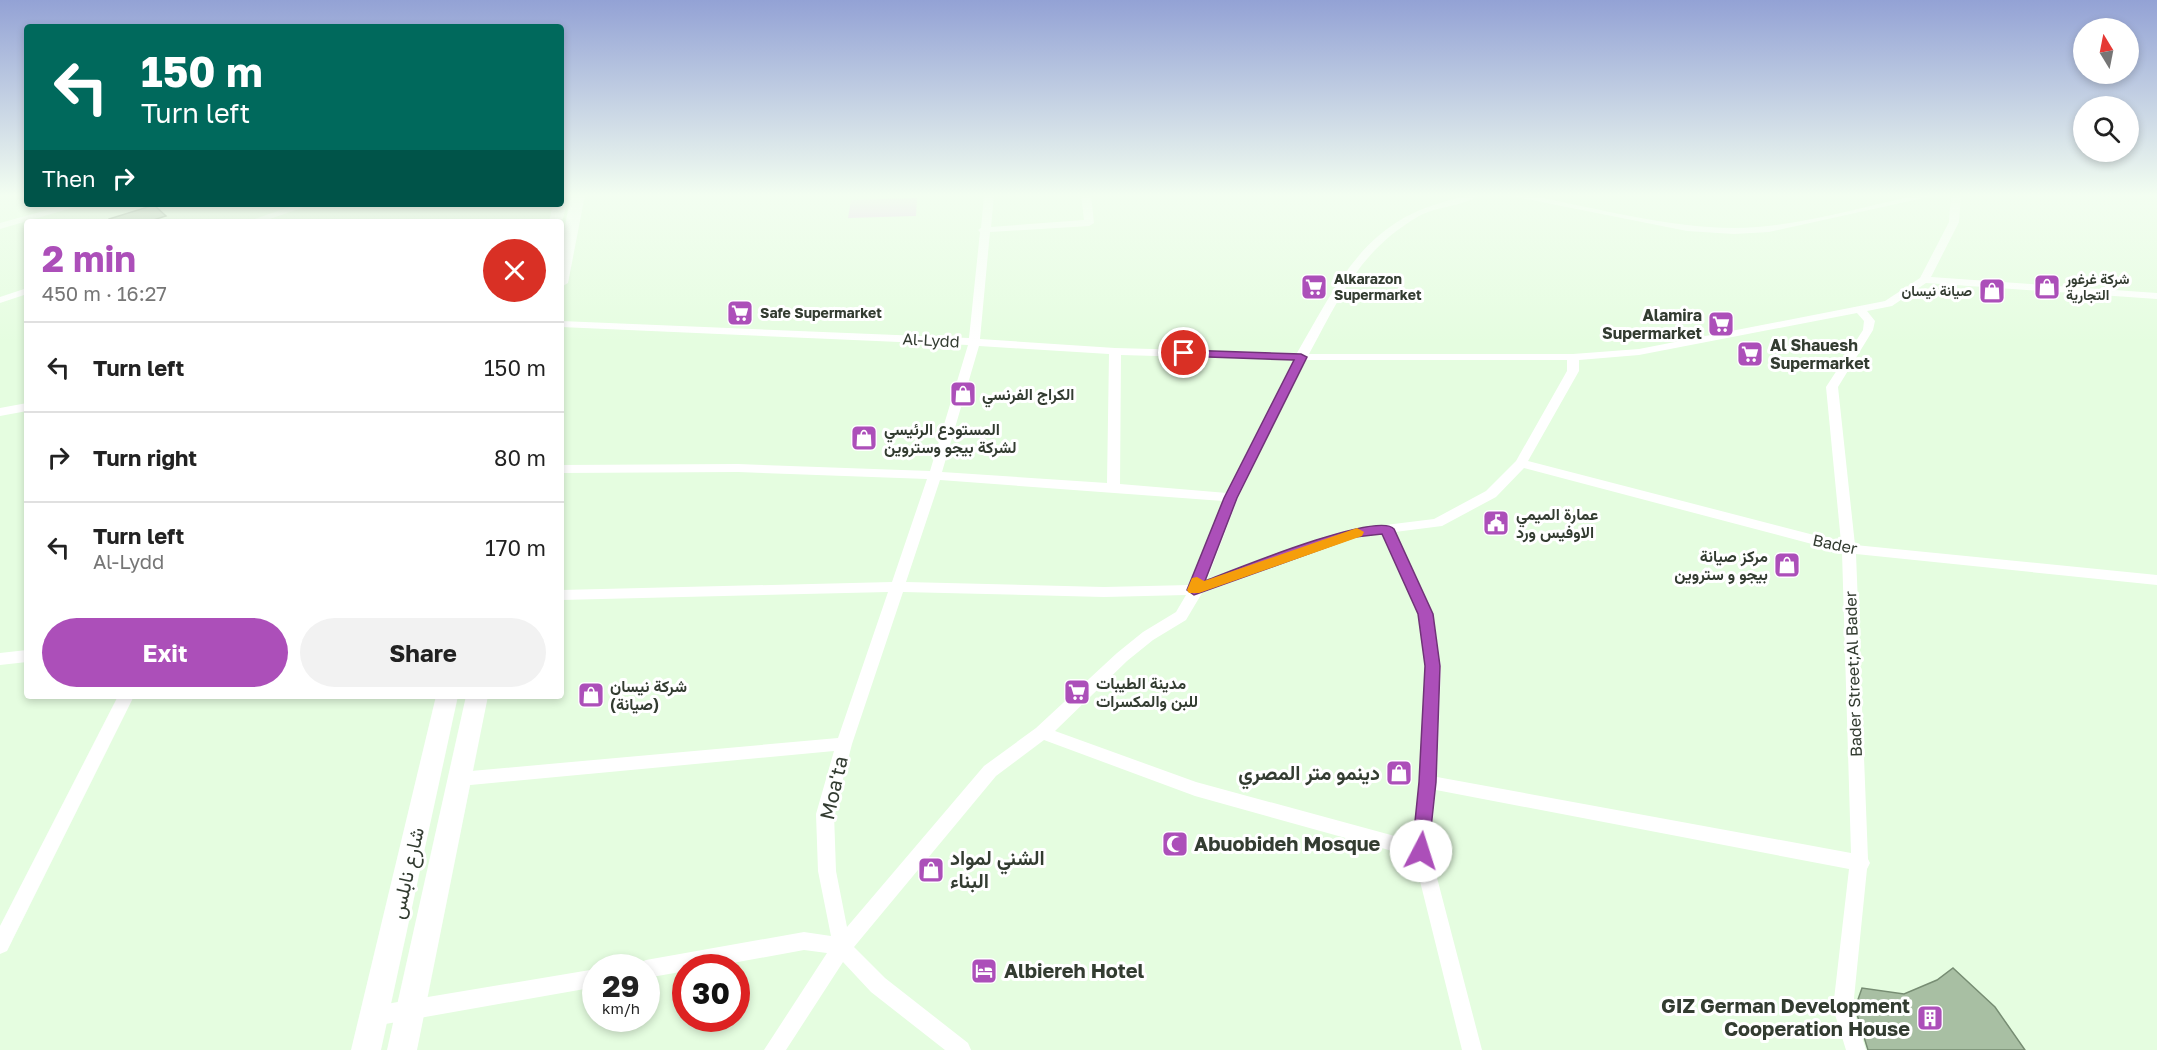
<!DOCTYPE html>
<html lang="en">
<head>
<meta charset="utf-8">
<style>
  :root { --surface:#fff; --page:#f2f2f2; --text:#222; --muted:#767676; --line:#e0e0e0; --accent:#ac4fb9 }
  body { margin:0; font-family:"Golos Text",Vazirmatn,sans-serif; background:var(--page); color:var(--text); height:100vh; display:flex; flex-direction:column; font-size:22px; white-space:nowrap }
  * { box-sizing:border-box; margin:0 }
  p { font-size:20px; color:var(--muted) }
  .icon { flex:none; width:33px; height:33px; fill:none; stroke:currentColor; stroke-width:2; stroke-linecap:round; stroke-linejoin:round }
  .map { position:relative; flex:1; overflow:hidden }
  .panel { position:absolute; left:24px; top:219px; width:540px; height:480px; display:flex; flex-direction:column; background:var(--surface); border-radius:6px; box-shadow:0 3px 9px #0003 }
  .panel>* { flex:none }
  .guide { position:absolute; left:24px; top:24px; width:540px; height:183px; border-radius:6px; box-shadow:0 3px 9px #0003; background:#00695c; color:#fff; overflow:hidden }
  .needle { width:39px; rotate:350deg }
  .tools { position:absolute; left:2073px; top:18px; display:grid; gap:12px }
  .tools a { display:grid; place-items:center; width:66px; height:66px; border-radius:50%; background:var(--surface); box-shadow:0 3px 9px #0003; font-size:30px }
  .speed { position:absolute; left:582px; top:954px; display:flex; gap:12px; font-size:30px; font-weight:700; text-align:center }
  .speed>* { display:grid; place-content:center; width:78px; height:78px; border-radius:50%; background:var(--surface); box-shadow:0 3px 9px #0003; line-height:1 }
  .speed small { font-size:15px; font-weight:400 }
  .speed .limit { border:9px solid #d22; background:#fff; color:#111 }
  .pin { position:absolute; display:grid; place-items:center; width:51px; height:51px; color:#fff; margin:-26px; border:3px solid #fff; border-radius:50%; box-shadow:0 2px 6px #0007 }
  .me { position:absolute; width:66px; margin:-33px; rotate:5deg; stroke-linejoin:round; filter:drop-shadow(0 0 4px #0008) }
  .turn { display:flex; align-items:center; gap:21px; height:126px; padding:0 18px; font-size:27px }
  .turn .icon { width:78px; height:78px; stroke-width:2.5 }
  .turn b { display:block; font-size:42px; line-height:51px }
  .then { display:flex; align-items:center; height:57px; padding:0 18px; background:#0003; gap:12px; font-size:22px }
  .round { display:grid; place-items:center; flex:none; width:63px; height:63px; border-radius:32px; background:var(--page) }
  .head { display:flex; align-items:center; justify-content:space-between; height:102px; padding:0 18px }
  h1 { font-size:36px; font-weight:700; line-height:45px; color:var(--accent) }
  .action { display:flex; gap:12px; margin-top:auto; padding:12px 18px }
  .action a { flex:1; height:69px; border-radius:36px; background:var(--accent); color:#fff; font-size:24px; font-weight:700; line-height:69px; text-align:center }
  .action a+a { background:var(--page); color:var(--text) }
  ul { padding:0; list-style:none }
  li { display:flex; align-items:center; gap:18px; height:90px; padding:0 18px; border-top:2px solid var(--line) }
  li div { flex:1 }
  li b { display:block; font-size:22px }
  li em { font-style:normal }
  .map>svg:first-child { display:block }
  .green { fill:#eec6f3 }
  .building { fill:#a8bfa3; stroke:#778d73; stroke-width:1.5 }
  .lines { fill:none; stroke-linecap:round; stroke-linejoin:round }
  .minor { fill:#fff; fill-rule:evenodd }
  .secondary { fill:#fff; fill-rule:evenodd }
  .route { fill:#ac4fb9; stroke:#703378; stroke-width:1.5 }
  .slow { fill:#f59e0b }
  .labels { text-anchor:middle; stroke-width:6; stroke-linejoin:round; paint-order:stroke }
  .far-poi-label { font-size:14px; font-weight:bold; fill:#333c31; stroke:#fff; text-anchor:start }
  .poi-label { font-size:16px; font-weight:bold; fill:#333c31; stroke:#fff; text-anchor:start }
  .street-label { font-size:16px; fill:#333c31; stroke:#fff }
  .near-poi-label { font-size:20px; font-weight:bold; fill:#333c31; stroke:#fff; text-anchor:start }
  .near-street-label { font-size:20px; fill:#333c31; stroke:#fff }
</style>
</head>
<body>
<div class="map">
<svg width="2157" height="1050" viewBox="0 0 2157 1050">
  <rect width="100%" height="100%" fill="#e5fde0"/>
  <path class="green" d="M917 198 916 216 848 218 851 200Z"/>
  <g class="building">
    <path d="M154 205 166 216 147 222H110L109 219Z"/>
    <path d="M1953 968 1995 1007 2025 1050H1868L1855 1008 1862 988 1904 994 1937 980Z"/>
  </g>
  <g class="lines">
    <g class="minor">
      <path d="M984 195H994L991 227 1084 220 1081 195H1091L1094 223 1089 226 990 232 980 339 1115 348 1297 353C1333 291 1361 228 1434 205 1450 200 1463 195 1479 195 1462 207 1437 206 1419 216 1360 250 1340 297 1309 354H1573L1639 349 1885 301 1920 278 1949 222 1951 195H1961L1959 222 1931 277 2157 293V299L1926 283 1892 306 1867 311 1875 321 1873 330 1838 387 1855 545 2157 575V585L1856 554 1868 859 1870 863 1867 869 1853 1008 1866 1050H1846L1833 1008 1849 869 1436 790 1430 851 1482 1050H1462L1414 857 1195 796 1044 740 996 776 854 947 885 978 968 1043 971 1050H945L871 992 843 962 786 1050H764L827 953 804 950 705 968H686V971L646 978V968H637L639 963 646 960 804 932 831 936 818 871 816 814 834 751 460 786 454 784 452 779 454 774 460 772 838 738 888 592 561 600V590L892 582 927 479 738 472 561 473V465L738 464 930 471 968 345 561 327V321L969 338 980 232 978 230 981 228ZM1857 313 1864 321 1863 330 1826 387 1841 542 1528 461 1579 371V360L1639 355ZM979 346 1109 354 1107 483 942 472ZM1121 355 1294 360 1227 493 1120 484ZM1305 360H1567V371L1516 461 1486 491 1434 519 1353 529 1207 580 1238 498ZM1524 468 1842 552 1851 853 1437 777 1441 666 1433 614 1395 532 1442 526 1496 497ZM940 480 1223 501 1190 585 1104 587 906 582ZM1382 534 1419 614 1425 666 1420 782 1413 841 1196 782 1055 731 1127 661 1153 640 1186 620 1202 593 1355 537ZM903 592 1104 597 1186 595 1176 612 1143 632 1117 653 1036 728 984 766 847 927 836 871 834 814 852 744Z"/>
      <path d="M1506 195H1527C1592 207 1668 228 1734 228 1793 228 1861 207 1918 195H1937L1769 232 1734 234 1687 231Z"/>
      <path d="M69 204H85L0 229V223Z"/>
      <path d="M298 204H313L261 222H246Z"/>
      <path d="M27 288V294L0 303V297Z"/>
      <path d="M27 403V411L0 416V408Z"/>
      <path d="M27 650V662L0 665V653Z"/>
      <path d="M118 696H134L7 951 0 954V926Z"/>
      <path d="M596 969V987L374 1026 367 1023 364 1016 367 1009 374 1006Z"/>
    </g>
    <g class="secondary">
      <path d="M571 195H585L568 283 561 287V246Z"/>
      <path d="M561 200 567 204 561 225V222H549L553 204H561Z"/>
      <path d="M436 696H458L381 1050H351Z"/>
      <path d="M466 696H488L417 1050H387Z"/>
    </g>
  </g>
  <linearGradient id="sky" x2="0" y2="1"><stop stop-color="#93a2d5"/><stop offset="0.57" stop-color="#f3fef1"/><stop offset="1" stop-color="#f3fef1" stop-opacity="0"/></linearGradient>
  <rect width="2157" height="342" fill="url(#sky)"/>
  <path class="route" d="M1184 350 1301 354 1307 357 1237 498 1205 581C1231 571 1379 510 1394 529L1433 614 1440 666 1436 782 1428 856 1421 859 1415 856 1412 851 1419 782 1425 666 1418 614 1382 534 1355 537 1194 595 1187 590 1224 498 1294 360 1180 356 1179 353Z"/>
  <path class="slow" d="M1357 528 1364 532 1362 536 1199 593H1189L1187 590 1192 578 1197 577 1204 581Z"/>
  <defs>
    <symbol id="supermarket-square" viewBox="-11 -11 22 22"><rect x="-9" y="-9" width="18" height="18" rx="4" fill="#ac4fb9" stroke="#fff"/><path d="M-6-5.5h2.5l.6 2H6L4.5 2H-2.5L-4.4-4H-6ZM-1.5 3.2a1.3 1.3 0 1 0 .1 0ZM3 3.2a1.3 1.3 0 1 0 .1 0Z" fill="#fff"/></symbol>
    <symbol id="shop-square" viewBox="-11 -11 22 22"><rect x="-9" y="-9" width="18" height="18" rx="4" fill="#ac4fb9" stroke="#fff"/><path d="M-5-2.5h2.3a2.7 3.5 0 0 1 5.4 0H5L5.5 6h-11ZM-1.5-2.5h3a1.5 2.3 0 0 0-3 0Z" fill="#fff"/></symbol>
    <symbol id="civic-square" viewBox="-11 -11 22 22"><rect x="-9" y="-9" width="18" height="18" rx="4" fill="#ac4fb9" stroke="#fff"/><path d="M-.6-6.5H3V-4.5H.6V-3L4-1V1h2V6H-6V1h2V-1L-.6-3ZM-1.2 2.5V6h2.4V2.5Z" fill="#fff"/></symbol>
    <symbol id="mosque-square" viewBox="-11 -11 22 22"><rect x="-9" y="-9" width="18" height="18" rx="4" fill="#ac4fb9" stroke="#fff"/><path d="M3.5-4.9A6 6 0 1 0 3.5 4.9A5 5 0 1 1 3.5-4.9Z" fill="#fff"/></symbol>
    <symbol id="hotel-square" viewBox="-11 -11 22 22"><rect x="-9" y="-9" width="18" height="18" rx="4" fill="#ac4fb9" stroke="#fff"/><path d="M-6-4.5h1.5V1H6V5H4.5V3h-9V5H-6ZM-4 0a1.8 1.8 0 1 1 3.6 0ZM.5 0V-2.5h3Q6-2.5 6 0Z" fill="#fff"/></symbol>
    <symbol id="building-square" viewBox="-11 -11 22 22"><rect x="-9" y="-9" width="18" height="18" rx="4" fill="#ac4fb9" stroke="#fff"/><path d="M-4-6H4V6H1V3H-1V6H-4ZM-2.5-4.3h1.7v1.8h-1.7ZM.8-4.3h1.7v1.8H.8ZM-2.5-1h1.7V.8h-1.7ZM.8-1h1.7V.8H.8Z" fill="#fff"/></symbol>
  </defs>
  <g fill-rule="evenodd">
    <use href="#supermarket-square" x="1299" y="272" width="30" height="30"/>
    <use href="#shop-square" x="2032" y="272" width="30" height="30"/>
    <use href="#shop-square" x="1977" y="276" width="30" height="30"/>
    <use href="#supermarket-square" x="725" y="298" width="30" height="30"/>
    <use href="#supermarket-square" x="1706" y="309" width="30" height="30"/>
    <use href="#supermarket-square" x="1735" y="339" width="30" height="30"/>
    <use href="#shop-square" x="948" y="379" width="30" height="30"/>
    <use href="#shop-square" x="849" y="423" width="30" height="30"/>
    <use href="#civic-square" x="1481" y="508" width="30" height="30"/>
    <use href="#shop-square" x="1772" y="550" width="30" height="30"/>
    <use href="#supermarket-square" x="1062" y="677" width="30" height="30"/>
    <use href="#shop-square" x="576" y="680" width="30" height="30"/>
    <use href="#shop-square" x="1384" y="758" width="30" height="30"/>
    <use href="#mosque-square" x="1160" y="829" width="30" height="30"/>
    <use href="#shop-square" x="916" y="855" width="30" height="30"/>
    <use href="#hotel-square" x="969" y="956" width="30" height="30"/>
    <use href="#building-square" x="1915" y="1003" width="30" height="30"/>
  </g>
  <g class="labels">
    <g class="far-poi-label">
      <text x="1334" y="284">Alkarazon<tspan x="1334" dy="16">Supermarket</tspan></text>
      <text x="2066" y="284">شركة غرغور<tspan x="2066" dy="16">التجارية</tspan></text>
      <text x="1972" y="296" text-anchor="end">صيانة نيسان</text>
      <text x="760" y="318">Safe Supermarket</text>
    </g>
    <g class="poi-label">
      <text x="1702" y="321" text-anchor="end">Alamira<tspan x="1702" dy="18">Supermarket</tspan></text>
      <text x="1770" y="351">Al Shauesh<tspan x="1770" dy="18">Supermarket</tspan></text>
      <text x="982" y="400">الكراج الفرنسي</text>
      <text x="884" y="435">المستودع الرئيسي<tspan x="884" dy="18">لشركة بيجو وستروين</tspan></text>
      <text x="1516" y="520">عمارة الميمي<tspan x="1516" dy="18">الاوفيس ورد</tspan></text>
      <text x="1768" y="562" text-anchor="end">مركز صيانة<tspan x="1768" dy="18">بيجو و ستروين</tspan></text>
      <text x="1096" y="689">مدينة الطيبات<tspan x="1096" dy="18">للبن والمكسرات</tspan></text>
      <text x="610" y="692">شركة نيسان<tspan x="610" dy="18">(صيانة)</tspan></text>
    </g>
    <g class="street-label">
      <text transform="translate(931 340) rotate(3)" y="6">Al-Lydd</text>
      <text transform="translate(1835 544) rotate(12)" y="6">Bader</text>
      <text transform="translate(1853 674) rotate(-92)" y="6">Bader Street;Al Bader</text>
    </g>
    <g class="near-poi-label">
      <text x="1380" y="780" text-anchor="end">دينمو متر المصري</text>
      <text x="1194" y="851">Abuobideh Mosque</text>
      <text x="950" y="865">الشني لمواد<tspan x="950" dy="23">البناء</tspan></text>
      <text x="1004" y="978">Albiereh Hotel</text>
      <text x="1910" y="1013" text-anchor="end">GIZ German Development<tspan x="1910" dy="23">Cooperation House</tspan></text>
    </g>
    <g class="near-street-label">
      <text transform="translate(834 788) rotate(-77)" y="7">Moa'ta</text>
      <text transform="translate(407 873) rotate(-77)" y="7">شارع نابلس</text>
    </g>
  </g>
</svg>
<div class="tools">
<a><svg class="needle" viewBox="-14 -14 28 28"><path d="M0-13l5 13h-10z" fill="#e53935"/><path d="M0 13l5-13h-10z" fill="#767676"/></svg></a>
<a><svg class="icon" aria-label="search" viewBox="0 0 24 24"><circle cx="10" cy="10" r="6"/><path d="M15 15l6 6"/></svg></a>
</div>
<div class="speed"><div>29<small>km/h</small></div><div class="limit">30</div></div>
<div class="pin" style="left:1184px;top:353px;background:#d93025"><svg class="icon" aria-label="arrive" viewBox="0 0 24 24"><path d="M6 21V4h12l-3 4 3 4H6"/></svg></div>
<svg class="me" style="left:1421px;top:851px" viewBox="-20 -20 40 40"><circle r="19" fill="#fff"/><path d="M0-13L10 11 0 6-10 11z" fill="#ac4fb9"/></svg>
<div class="guide">
<div class="turn"><svg class="icon" aria-label="left" viewBox="0 0 24 24"><path d="M17 20v-9H6M10 6l-5 5 5 5"/></svg><div><b>150 m</b>Turn left</div></div>
<div class="then">Then<svg class="icon" aria-label="right" viewBox="0 0 24 24"><path d="M7 20v-9h11M14 6l5 5-5 5"/></svg></div>
</div>
<section class="panel">
<div class="head"><div><h1>2 min</h1><p>450 m · 16:27</p></div><a class="round" style="background:#d93025;color:#fff"><svg class="icon" aria-label="close" viewBox="0 0 24 24"><path d="M6 6l12 12M18 6L6 18"/></svg></a></div>
<ul>
<li><svg class="icon" aria-label="left" viewBox="0 0 24 24"><path d="M17 20v-9H6M10 6l-5 5 5 5"/></svg><div><b>Turn left</b></div><em>150 m</em></li>
<li><svg class="icon" aria-label="right" viewBox="0 0 24 24"><path d="M7 20v-9h11M14 6l5 5-5 5"/></svg><div><b>Turn right</b></div><em>80 m</em></li>
<li><svg class="icon" aria-label="left" viewBox="0 0 24 24"><path d="M17 20v-9H6M10 6l-5 5 5 5"/></svg><div><b>Turn left</b><p>Al-Lydd</p></div><em>170 m</em></li>
</ul>
<div class="action"><a>Exit</a><a>Share</a></div>
</section>
</div>
</body>
</html>
